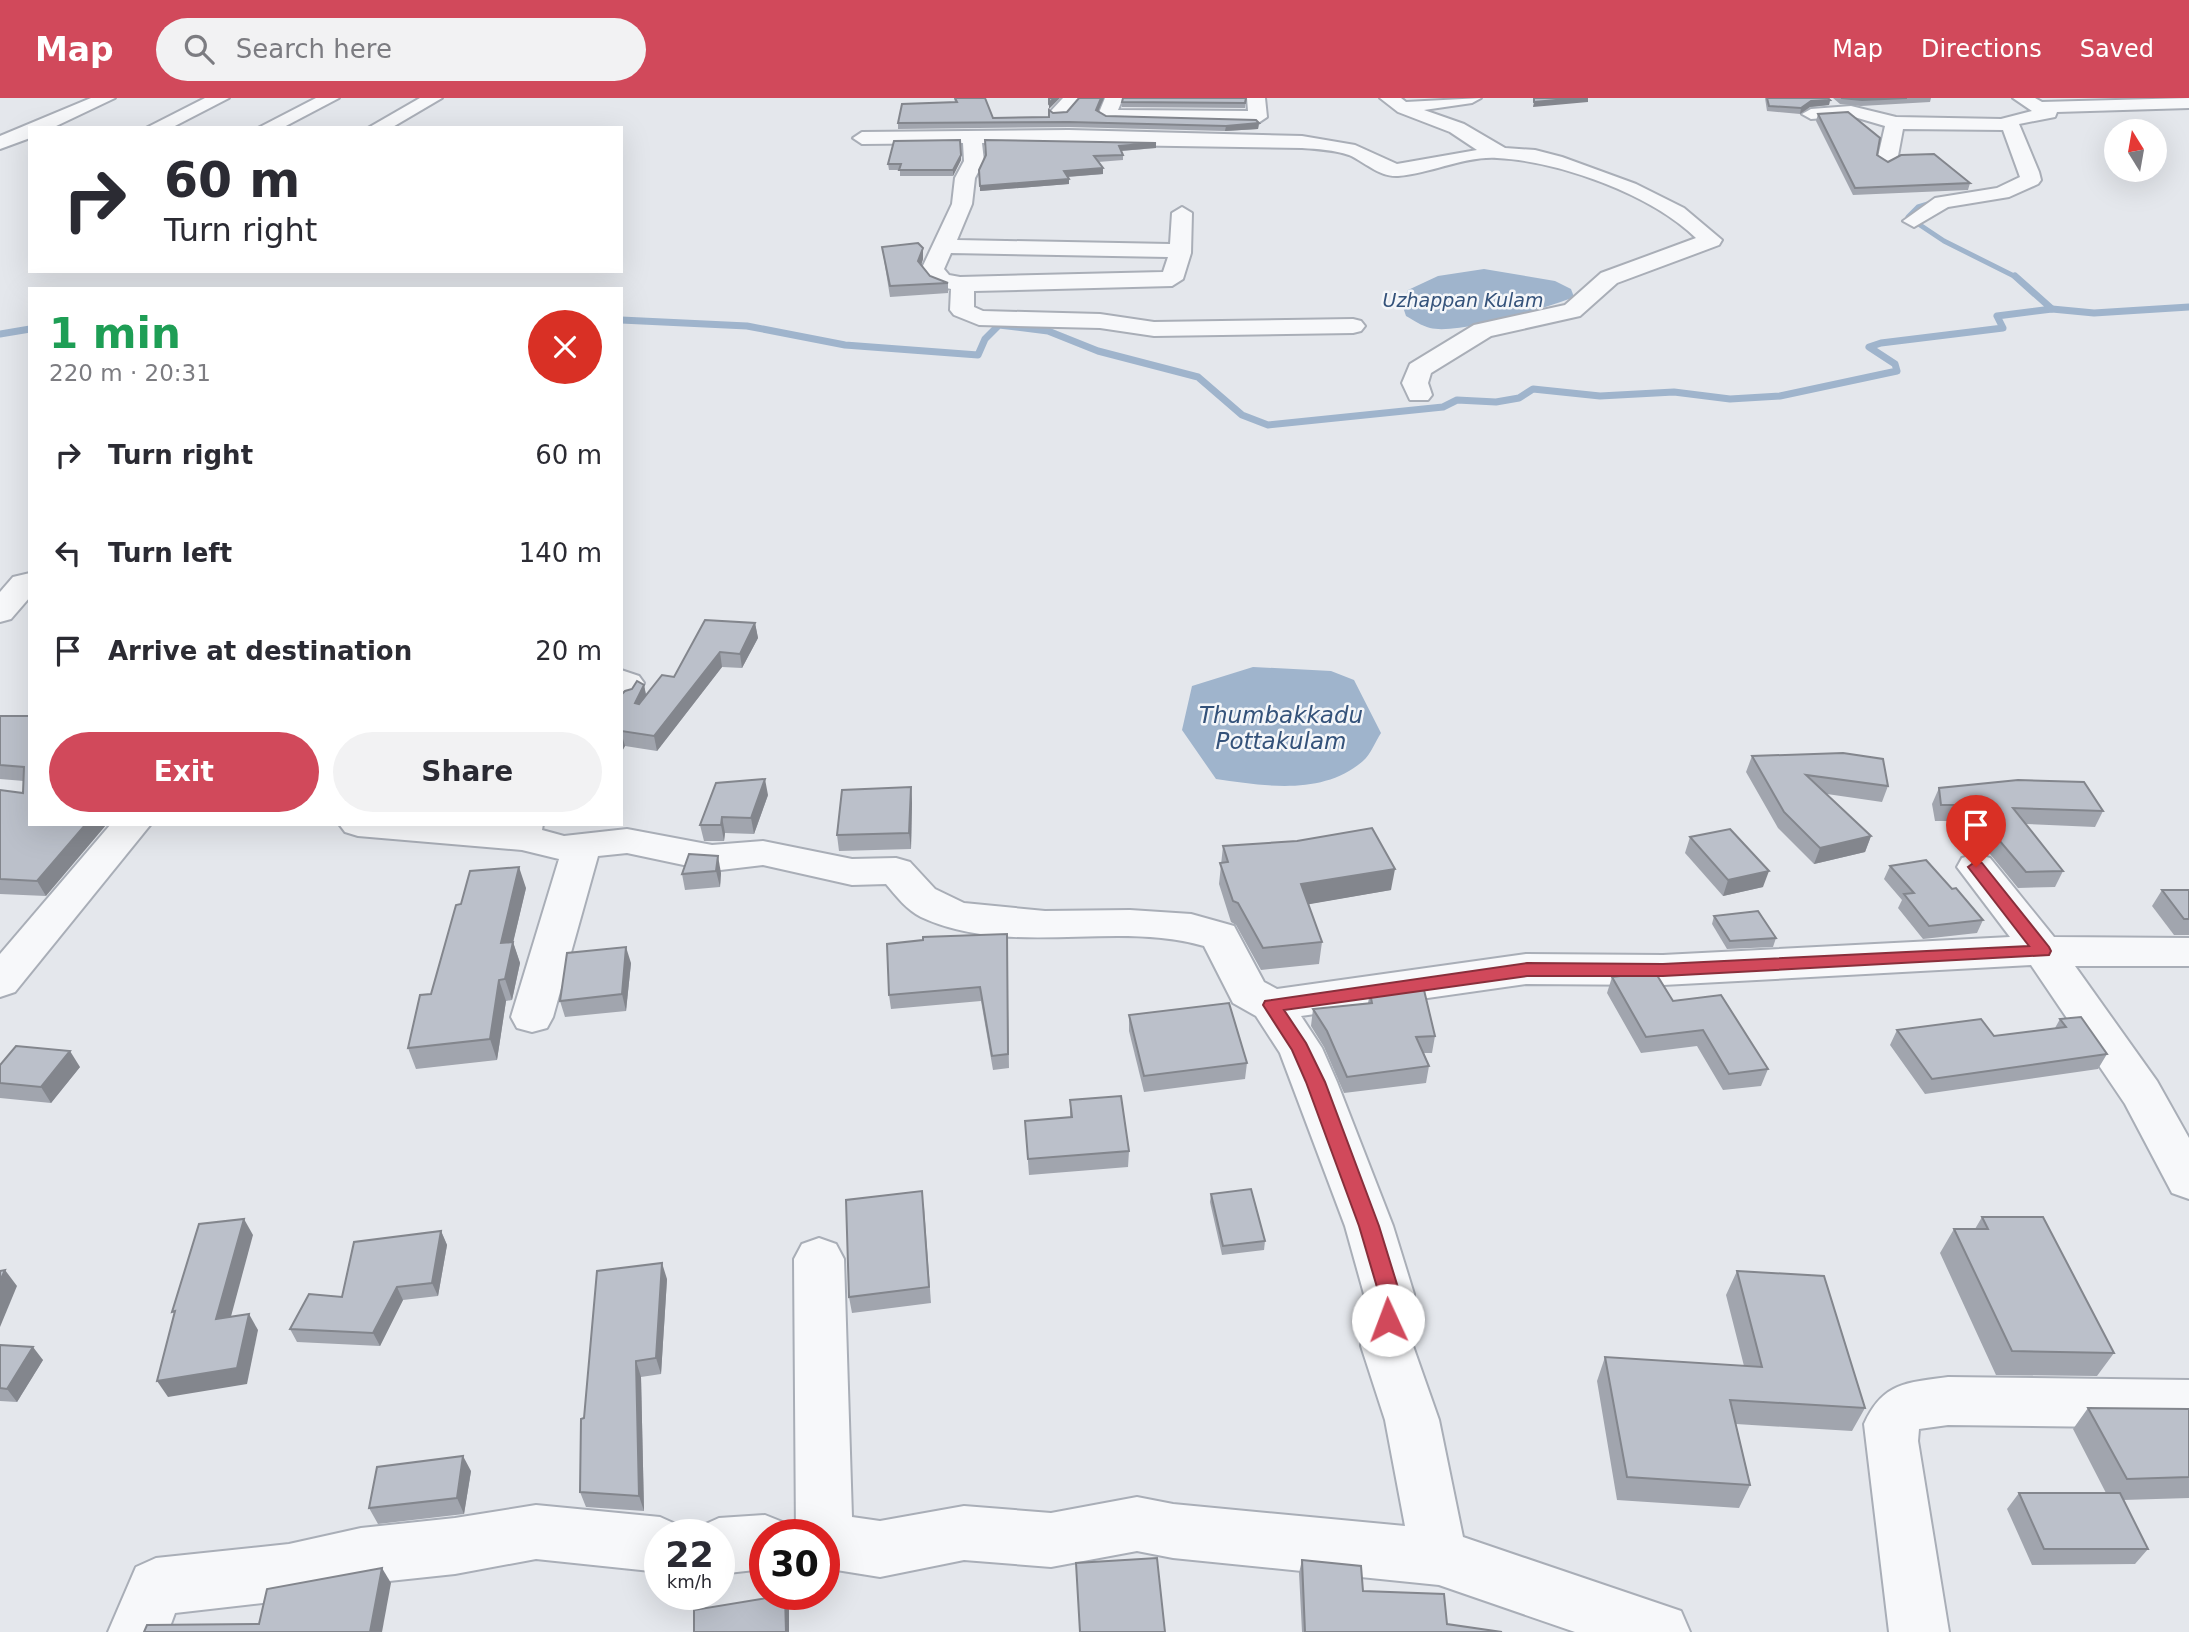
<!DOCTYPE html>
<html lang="en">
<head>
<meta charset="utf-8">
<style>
  :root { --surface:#fff; --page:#f2f2f3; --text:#2b2b33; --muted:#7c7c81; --accent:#d1495b }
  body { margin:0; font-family:"DejaVu Sans",sans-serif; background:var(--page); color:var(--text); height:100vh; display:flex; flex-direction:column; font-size:26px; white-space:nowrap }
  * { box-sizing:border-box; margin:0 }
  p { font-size:23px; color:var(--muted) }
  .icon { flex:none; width:38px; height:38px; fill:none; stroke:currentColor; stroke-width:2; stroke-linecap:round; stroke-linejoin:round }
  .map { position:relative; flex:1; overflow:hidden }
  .panel { position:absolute; left:28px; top:189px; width:595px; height:539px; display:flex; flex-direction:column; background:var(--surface); border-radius:0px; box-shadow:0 7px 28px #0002 }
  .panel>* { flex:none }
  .banner { position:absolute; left:28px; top:28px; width:595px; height:147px; border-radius:0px; box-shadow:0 7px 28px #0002; background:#fff; color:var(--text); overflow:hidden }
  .needle { width:46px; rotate:349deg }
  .buttons { position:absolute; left:2104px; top:21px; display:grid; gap:14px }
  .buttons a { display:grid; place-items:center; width:63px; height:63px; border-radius:50%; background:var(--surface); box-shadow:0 7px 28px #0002; font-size:35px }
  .speed { position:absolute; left:644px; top:1421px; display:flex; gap:14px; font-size:35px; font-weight:700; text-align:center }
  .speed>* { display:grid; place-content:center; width:91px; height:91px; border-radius:50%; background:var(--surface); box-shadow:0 7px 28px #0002; line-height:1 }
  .speed small { font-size:18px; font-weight:400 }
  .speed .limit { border:10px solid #d22; background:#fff; color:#111 }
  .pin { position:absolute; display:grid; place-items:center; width:60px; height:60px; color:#fff; margin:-72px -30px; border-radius:50% 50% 50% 0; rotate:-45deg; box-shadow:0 0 7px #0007 }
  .pin .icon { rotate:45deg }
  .me { position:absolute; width:77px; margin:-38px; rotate:358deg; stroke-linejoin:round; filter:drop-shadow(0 0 5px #0008) }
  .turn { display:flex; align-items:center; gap:24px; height:147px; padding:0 21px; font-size:32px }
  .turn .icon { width:91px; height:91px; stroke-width:2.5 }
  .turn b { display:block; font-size:49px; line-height:60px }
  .round { display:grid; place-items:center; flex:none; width:74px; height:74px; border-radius:37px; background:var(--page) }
  .head { display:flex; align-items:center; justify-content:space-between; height:119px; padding:0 21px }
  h1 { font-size:42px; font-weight:800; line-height:52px; color:#1e9e55 }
  .button { display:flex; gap:14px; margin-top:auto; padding:14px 21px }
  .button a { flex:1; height:80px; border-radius:42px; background:var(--accent); color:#fff; font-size:28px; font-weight:800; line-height:80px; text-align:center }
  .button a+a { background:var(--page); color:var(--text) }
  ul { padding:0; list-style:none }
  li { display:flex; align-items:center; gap:21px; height:98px; padding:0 21px }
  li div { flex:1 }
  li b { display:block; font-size:26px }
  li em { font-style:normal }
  header { display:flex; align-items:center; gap:42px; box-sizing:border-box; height:98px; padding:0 35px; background:var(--accent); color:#fff }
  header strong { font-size:33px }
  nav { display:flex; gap:38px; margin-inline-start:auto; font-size:24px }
  .search { width:490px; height:63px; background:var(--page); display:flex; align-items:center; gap:18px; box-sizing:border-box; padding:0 24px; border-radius:38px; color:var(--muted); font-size:26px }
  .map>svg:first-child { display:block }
  .water { fill:#9fb4cc }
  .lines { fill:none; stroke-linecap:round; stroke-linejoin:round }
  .stream-far1 { stroke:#9fb4cc; stroke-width:5 }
  .stream { stroke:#9fb4cc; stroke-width:7 }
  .minor-casing { stroke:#a9aeb7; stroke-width:4 }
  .minor { fill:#f7f8fa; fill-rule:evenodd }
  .wall { fill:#a1a5ae }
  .shaded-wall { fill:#83868d }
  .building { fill:#bbc0ca; stroke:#83868d; stroke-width:2 }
  .route { fill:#d1495b; stroke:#882f3b; stroke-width:2 }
  .labels { text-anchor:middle; stroke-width:5; stroke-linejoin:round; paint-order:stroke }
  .far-water-label { font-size:19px; font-style:italic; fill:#34527a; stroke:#f4f6f9 }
  .water-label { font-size:23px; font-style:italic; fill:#34527a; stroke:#f4f6f9 }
</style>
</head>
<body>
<header>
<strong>Map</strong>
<div class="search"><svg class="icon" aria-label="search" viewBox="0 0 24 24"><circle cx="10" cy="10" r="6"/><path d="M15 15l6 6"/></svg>Search here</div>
<nav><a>Map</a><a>Directions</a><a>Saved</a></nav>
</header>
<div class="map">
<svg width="2189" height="1534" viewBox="0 0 2189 1534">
  <rect width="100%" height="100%" fill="#e4e7ec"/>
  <g class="water">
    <path d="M1484 171 1555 183 1571 191 1574 199C1546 210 1458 237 1430 230 1422 228 1413 222 1406 218L1402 206 1408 192 1438 178Z"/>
    <path d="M1253 569 1331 573 1354 582 1381 635C1375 644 1371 656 1363 663 1323 698 1264 688 1216 681L1182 632 1192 588Z"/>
  </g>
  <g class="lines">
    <path class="stream-far1" d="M1941 102 1918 109 1908 119 1944 143 2018 180"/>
    <g class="stream">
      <path d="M2052 211 2094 215 2189 209"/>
      <path d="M621 222 747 228 845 247 978 257 985 241 999 227 1048 233 1098 253 1198 279 1242 317 1268 327 1443 309 1457 302 1496 304 1519 300 1533 291 1600 298 1674 294 1730 301 1780 298 1897 273 1895 266 1869 249 1881 245 2003 230 1997 218 2052 211 2015 178"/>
      <path d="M0 236 30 231"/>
    </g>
    <defs>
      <g id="minor">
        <path d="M91 0H115L52 30H30V40L0 51V38Z"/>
        <path d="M205 0H229L171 30H146Z"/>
        <path d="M316 0H339L282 30H258Z"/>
        <path d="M420 0H442L391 30H368Z"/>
        <path d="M1063 0H1082L1065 18H1053L1050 14Z"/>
        <path d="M1105 0H1123L1118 12 1248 13 1247 0H1265L1267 19 1258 25 1107 22 1098 17Z"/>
        <path d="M1380 0H1401L1406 4 1481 0 1472 5 1424 12 1464 26 1505 50 1535 52 1562 59 1636 86 1684 110 1722 142 1719 147 1617 185 1580 218 1491 238 1431 275 1428 285 1432 297 1428 302H1410L1402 285 1410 266 1474 227 1565 207 1601 175 1696 140C1651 96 1559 63 1497 60 1464 58 1430 76 1398 78 1379 79 1365 64 1349 57 1334 52 1318 51 1302 50L982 45 984 63 975 80 972 106 957 142 1170 146 1172 115 1182 109 1192 115 1191 155 1183 181 1172 188 974 193V209L983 213 1100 216 1154 224 1353 221 1361 223 1365 228 1361 233 1353 235 1154 238 1100 230 979 227 954 217 950 212 951 191 933 187 921 172 952 106 955 80 964 63 963 45 862 46 853 40 862 34 1069 32 1302 38 1355 47 1397 66 1477 52 1450 34 1398 14ZM951 155 1168 159 1163 174 960 179 949 177 944 171Z"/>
        <path d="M2013 0H2035L2042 4 2189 0V10L2057 14 2055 19 2019 26 2039 74 2041 82 2038 86 2009 99 1948 109 1914 129 1903 123 1935 100 1997 90 2020 79 2003 32 1903 31 1897 63 1887 69 1877 63 1885 28 1851 18 1811 21 1802 16 1811 11 1851 8 1896 19 2001 21 2032 13Z"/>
        <path d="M30 475V499L11 521 0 524V494L13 479Z"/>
        <path d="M621 572 639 578 644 585 633 604 621 607Z"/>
        <path d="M111 726H151L15 894 0 899V856Z"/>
        <path d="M339 726H543L542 732 564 738 627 731 712 747 763 743 852 761 896 760 910 764 935 791 964 805 1045 813 1130 812 1191 816 1234 828 1264 884 1277 891 1526 856 1663 857 2010 839 1957 769 1962 760 1976 756 1990 760 2054 839 2189 840V868H2075L2157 983 2189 1040V1101L2172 1095 2125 1006 2031 867 1663 887 1526 886 1301 918 1322 950 1337 984 1393 1128 1414 1196 1413 1248 1439 1322 1463 1439 1681 1513 1690 1534H1575L1439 1487 1173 1460 1137 1453 1051 1469 964 1462 880 1479 824 1470V1437H796L794 1161 802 1146 819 1140 836 1146 844 1161 852 1419 880 1423 964 1408 1051 1415 1137 1399 1173 1406 1405 1428 1385 1322 1361 1248 1364 1196 1345 1128 1280 955 1256 918 1233 905 1204 848C1115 822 1009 860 921 819 907 812 896 798 886 786L852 787 763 767 712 773 627 755 598 758 553 919 547 930 532 934 517 930 511 919 559 761 522 752 358 738 345 734Z"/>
        <path d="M1948 1279 2189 1282V1330L1948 1327 1919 1331 1918 1343 1949 1534H1889L1864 1326C1883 1284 1906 1285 1948 1279Z"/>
        <path d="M536 1407 660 1419 680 1428 684 1437H660V1474L536 1461 455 1476 361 1486 289 1502 175 1515 168 1534H108L136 1469 156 1460 289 1446 361 1430 455 1420Z"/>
        <path d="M765 1417 785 1425 790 1437H765V1471L719 1476V1437H695L699 1429 719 1420Z"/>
      </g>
    </defs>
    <use href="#minor" class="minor-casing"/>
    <use href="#minor" class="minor"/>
  </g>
  <g class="wall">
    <path d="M954 0H985L993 20 1049 19 1053 15 1067 14 1079 0H1104L1098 13 1106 18 1259 25 1258 31 1225 33 1069 29 898 31V25L955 4Z"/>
    <path d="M1246 0 1245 10 1122 9V4Z"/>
    <path d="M1765 0H1828L1830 2 1829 7 1810 9 1800 16 1767 13Z"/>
    <path d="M1833 0H1931L1930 4 1861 8 1840 6Z"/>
    <path d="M1818 16 1888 64 1970 85 1968 92 1853 97 1816 23Z"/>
    <path d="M1156 50 1121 53 1123 57V62L1098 64 1103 76 1068 79 1069 86 980 93 979 72 986 58Z"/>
    <path d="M961 62 953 78H900V72H889L888 66Z"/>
    <path d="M882 149 923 150V161L921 167 930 178 948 185V195L890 199Z"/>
    <path d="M755 525 758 540 742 570 722 569 657 653 625 648 621 655V597L644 587 646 597Z"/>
    <path d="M0 618H30L46 798 0 796V692L23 695 24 683 0 681Z"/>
    <path d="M1752 658 1888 688 1882 704 1827 696 1871 738 1865 754 1814 766 1778 730 1746 674Z"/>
    <path d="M911 689 912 705 911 751 839 753 837 737Z"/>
    <path d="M1939 690 2103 713 2095 729 2026 726 2063 773 2055 789 2018 790 1976 739 1961 740 1947 723H1935L1932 706Z"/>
    <path d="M768 697 754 736 725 735 724 743H704L700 727Z"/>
    <path d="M1690 739 1763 789 1723 798 1685 755Z"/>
    <path d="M1223 748 1391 792 1308 806 1322 844 1319 866 1261 872 1236 827 1231 824 1219 786Z"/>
    <path d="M689 756 721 775 720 789 685 792 682 776Z"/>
    <path d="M1890 768 1952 791 1983 822 1977 835 1923 841 1898 810 1902 802 1884 781Z"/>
    <path d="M526 790 513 844 520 865 512 902 506 903 497 962 416 971 408 950 431 896 461 806Z"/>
    <path d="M2162 792H2189V837H2174L2152 808Z"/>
    <path d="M1714 818 1776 840 1773 849 1727 851 1712 826Z"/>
    <path d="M1007 850 1009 970 993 972 981 903 891 911 889 897Z"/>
    <path d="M631 865 626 913 565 919 560 903Z"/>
    <path d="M1612 879 1673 903 1768 971 1761 988 1723 992 1697 948 1641 955 1607 895Z"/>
    <path d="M1370 895 1435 938 1432 955H1424L1429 968 1426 985 1344 995 1324 949 1311 928 1313 911 1368 905Z"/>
    <path d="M1129 917 1247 965 1245 981 1144 994 1129 933Z"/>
    <path d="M2060 921 2107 956 2098 971 1925 996 1890 947 1897 932 1994 938 2055 930Z"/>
    <path d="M0 967 80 969 51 1005 0 1000Z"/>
    <path d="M1070 1002 1129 1053 1128 1069 1029 1077 1025 1023 1070 1019Z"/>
    <path d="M1211 1096 1265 1143 1264 1152 1222 1157 1210 1104Z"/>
    <path d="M924 1109 931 1205 852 1215 849 1199Z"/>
    <path d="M1982 1119 2114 1255 2097 1278 1996 1277 1940 1155 1954 1131H1975Z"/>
    <path d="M441 1133 447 1147 438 1198 403 1202 380 1248 297 1244 290 1231 342 1199Z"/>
    <path d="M1737 1173 1865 1310 1852 1333 1736 1326 1750 1387 1739 1410 1617 1402 1597 1283 1605 1259 1744 1268 1726 1197Z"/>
    <path d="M667 1181 661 1276 641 1279 644 1413 586 1409 580 1394 584 1320Z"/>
    <path d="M0 1247 43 1262 17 1304 0 1303Z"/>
    <path d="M2088 1310 2189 1311V1400L2123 1402 2148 1451 2135 1466 2032 1467 2007 1411 2019 1395H2106L2073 1331Z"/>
    <path d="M471 1373 464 1416 378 1426 369 1410Z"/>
    <path d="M1302 1462 1363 1493 1447 1526 1502 1534H1302L1299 1475Z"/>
  </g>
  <g class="shaded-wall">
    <path d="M1054 0H1060L1049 11V5Z"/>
    <path d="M1101 0H1104L1096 18V12Z"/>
    <path d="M1578 0H1588V4L1533 9 1534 4Z"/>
    <path d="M1830 2 1829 7 1810 9 1800 16 1801 10 1811 3Z"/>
    <path d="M1259 25 1258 31 1225 33 1226 28Z"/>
    <path d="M1156 45V50L1119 53V48Z"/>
    <path d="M961 57V62L953 78V72Z"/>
    <path d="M1103 70V76L1064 79V73Z"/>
    <path d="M1069 81V86L980 93V88Z"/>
    <path d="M923 150V161L919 174 918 163Z"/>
    <path d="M755 525 758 540 742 570 740 556Z"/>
    <path d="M720 554 722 569 657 653 654 638Z"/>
    <path d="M644 587 647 602 638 620 635 605Z"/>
    <path d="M621 633 625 648 621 655Z"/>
    <path d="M765 681 768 697 754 736 751 720Z"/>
    <path d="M911 689 912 705 911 751 909 735Z"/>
    <path d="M722 719 725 735 724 743 721 727Z"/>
    <path d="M86 726H107L46 798 37 783Z"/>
    <path d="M1871 738 1865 754 1814 766 1820 750Z"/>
    <path d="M718 758 721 775 720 789 716 773Z"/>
    <path d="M519 769 526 790 508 866 501 845Z"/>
    <path d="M1395 771 1391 792 1299 808 1301 786Z"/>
    <path d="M1769 773 1763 789 1723 798 1728 782Z"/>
    <path d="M513 844 520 865 512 902 505 881Z"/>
    <path d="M626 849 631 865 626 913 622 896Z"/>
    <path d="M499 882 506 903 497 962 490 941Z"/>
    <path d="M70 953 80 969 51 1005 41 989Z"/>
    <path d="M244 1121 253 1137 226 1237 216 1221Z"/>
    <path d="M441 1133 447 1147 438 1198 432 1185Z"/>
    <path d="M662 1165 667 1181 661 1276 656 1260Z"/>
    <path d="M5 1172 17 1188 0 1229V1183Z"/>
    <path d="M397 1189 403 1202 380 1248 373 1235Z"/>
    <path d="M249 1216 258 1232 247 1286 168 1299 157 1283Z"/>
    <path d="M33 1249 43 1262 17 1304 7 1291Z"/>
    <path d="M636 1263 641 1279 644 1413 639 1398Z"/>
    <path d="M463 1358 471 1373 464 1416 457 1400Z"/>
    <path d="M382 1470 391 1485 382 1534H370Z"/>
    <path d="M785 1497 789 1512V1534H786Z"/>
  </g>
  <g class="building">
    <path d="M955 0H985L993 20 1049 19V12L1053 15 1067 14 1079 0H1101L1096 12 1106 18 1256 22 1259 25 1226 28 1069 24 898 25 902 6 957 4Z"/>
    <path d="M1049 0H1054L1049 5Z"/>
    <path d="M1123 0H1246L1245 5 1122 4Z"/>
    <path d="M1534 0H1578L1534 4Z"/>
    <path d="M1767 0H1828L1830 2 1811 3 1801 10 1769 8Z"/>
    <path d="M1841 0H1907L1862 2Z"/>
    <path d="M1848 14 1880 40 1877 57 1888 64 1901 57 1934 56 1970 85 1855 90 1818 16Z"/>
    <path d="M960 42 961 57 953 72H899L901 66H888L894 43Z"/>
    <path d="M985 42 1156 45 1119 48 1123 57 1094 58 1103 70 1064 73 1069 81 980 88 979 72 986 57Z"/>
    <path d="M918 145 923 150 918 163 930 178 948 185 890 188 882 149Z"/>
    <path d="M705 522 755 525 740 556 720 554 654 638 621 633V597L625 593 632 591 637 583 644 587 635 605 639 606 662 577 674 579Z"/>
    <path d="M0 618H30V726H86L37 783 0 781V692L23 695 24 669 0 667Z"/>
    <path d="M1843 655 1883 661 1888 688 1806 677 1871 738 1820 750 1784 714 1752 658Z"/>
    <path d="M765 681 751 720 722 719 721 727H700L716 685Z"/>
    <path d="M2018 682 2084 684 2103 713 2013 710 2063 773 2026 774 1983 723 1969 724 1954 707H1941L1939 690Z"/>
    <path d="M911 689 909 735 837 737 842 692Z"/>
    <path d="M1372 730 1395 771 1301 786 1322 844 1263 850 1238 805 1233 803 1220 765 1228 764 1223 748 1297 743Z"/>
    <path d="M1730 731 1769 773 1728 782 1690 739Z"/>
    <path d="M689 756 718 758 716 773 682 776Z"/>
    <path d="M1926 762 1952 791 1956 790 1983 822 1929 828 1904 796 1914 795 1890 768Z"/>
    <path d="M519 769 501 845 513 844 505 881 499 882 490 941 408 950 420 897 431 896 456 807 461 806 470 773Z"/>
    <path d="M2162 792H2189V821H2184Z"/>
    <path d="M1758 813 1776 840 1730 843 1714 818Z"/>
    <path d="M1007 836 1008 956 992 958 980 889 889 897 887 846 923 842V839Z"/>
    <path d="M626 849 622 896 560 903 567 855Z"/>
    <path d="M1655 874 1673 903 1721 897 1768 971 1729 976 1703 932 1646 939 1612 879Z"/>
    <path d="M1424 892 1435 938 1416 939 1429 968 1347 979 1327 933 1313 911 1372 905 1370 895Z"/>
    <path d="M1229 905 1247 965 1144 978 1129 917Z"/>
    <path d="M2081 919 2107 956 1932 981 1897 932 1981 921 1994 938 2066 929 2060 921Z"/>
    <path d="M16 948 70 953 41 989 0 985V967Z"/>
    <path d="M1121 998 1129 1053 1028 1061 1025 1023 1072 1019 1070 1002Z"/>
    <path d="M1251 1091 1265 1143 1223 1148 1211 1096Z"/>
    <path d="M922 1093 929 1189 849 1199 846 1102Z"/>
    <path d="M1982 1119H2043L2114 1255 2012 1253 1954 1131H1988Z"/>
    <path d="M244 1121 216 1221 249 1216 237 1270 157 1283 175 1213 172 1214 199 1126Z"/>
    <path d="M441 1133 432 1185 397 1189 373 1235 290 1231 309 1196 342 1199 354 1144Z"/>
    <path d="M662 1165 656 1260 636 1263 639 1398 580 1394 581 1321 584 1320 597 1173Z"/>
    <path d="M5 1172 0 1183V1173Z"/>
    <path d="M1737 1173 1824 1178 1865 1310 1730 1302 1750 1387 1627 1379 1605 1259 1762 1269Z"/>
    <path d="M0 1247 33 1249 7 1291 0 1290Z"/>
    <path d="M2088 1310 2189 1311V1379L2127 1381Z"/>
    <path d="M463 1358 457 1400 369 1410 377 1369Z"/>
    <path d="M2019 1395H2120L2148 1451H2044Z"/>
    <path d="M1157 1460 1165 1534H1080L1076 1465Z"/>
    <path d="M1302 1462 1361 1468 1363 1493 1444 1496 1447 1526 1502 1534H1305Z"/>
    <path d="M382 1470 370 1534H144L147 1527 259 1526 267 1491Z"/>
    <path d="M785 1497 786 1534H694V1512Z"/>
  </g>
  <path class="route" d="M1976 763 1982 765 2049 849 2051 853 2049 857 1663 878H1527L1284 912 1306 945 1325 984 1379 1128 1400 1196 1396 1229 1388 1231 1381 1229 1378 1222 1379 1196 1359 1128 1306 984 1292 952 1263 907 1265 903 1527 865 1663 866 2029 848 1968 769Z"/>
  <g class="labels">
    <g class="far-water-label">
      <text x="1463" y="209">Uzhappan Kulam</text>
    </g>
    <g class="water-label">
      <text x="1281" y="625">Thumbakkadu<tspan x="1281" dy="26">Pottakulam</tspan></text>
    </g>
  </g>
</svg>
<div class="buttons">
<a><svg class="needle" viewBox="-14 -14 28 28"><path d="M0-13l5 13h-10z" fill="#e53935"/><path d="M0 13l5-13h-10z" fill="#7c7c81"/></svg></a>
</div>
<div class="speed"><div>22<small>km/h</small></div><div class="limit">30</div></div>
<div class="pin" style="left:1976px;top:769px;background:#d93025"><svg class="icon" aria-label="arrive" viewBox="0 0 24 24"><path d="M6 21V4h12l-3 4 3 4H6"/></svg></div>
<svg class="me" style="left:1388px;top:1222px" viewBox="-20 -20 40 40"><circle r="19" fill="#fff"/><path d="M0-13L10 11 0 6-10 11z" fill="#d1495b"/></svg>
<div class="banner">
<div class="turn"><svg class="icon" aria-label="right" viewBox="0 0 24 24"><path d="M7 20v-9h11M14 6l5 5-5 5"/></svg><div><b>60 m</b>Turn right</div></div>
</div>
<section class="panel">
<div class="head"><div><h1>1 min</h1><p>220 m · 20:31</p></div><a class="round" style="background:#d93025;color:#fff"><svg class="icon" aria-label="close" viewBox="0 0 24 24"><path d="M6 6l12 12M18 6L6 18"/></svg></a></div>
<ul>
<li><svg class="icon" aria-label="right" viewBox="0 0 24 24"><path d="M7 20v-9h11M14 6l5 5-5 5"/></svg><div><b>Turn right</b></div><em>60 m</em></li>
<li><svg class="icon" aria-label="left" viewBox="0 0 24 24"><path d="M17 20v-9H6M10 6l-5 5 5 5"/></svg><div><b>Turn left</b></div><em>140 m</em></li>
<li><svg class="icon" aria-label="arrive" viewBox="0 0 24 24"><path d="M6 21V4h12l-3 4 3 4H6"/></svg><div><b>Arrive at destination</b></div><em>20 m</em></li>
</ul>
<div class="button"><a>Exit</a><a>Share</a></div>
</section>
</div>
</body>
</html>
